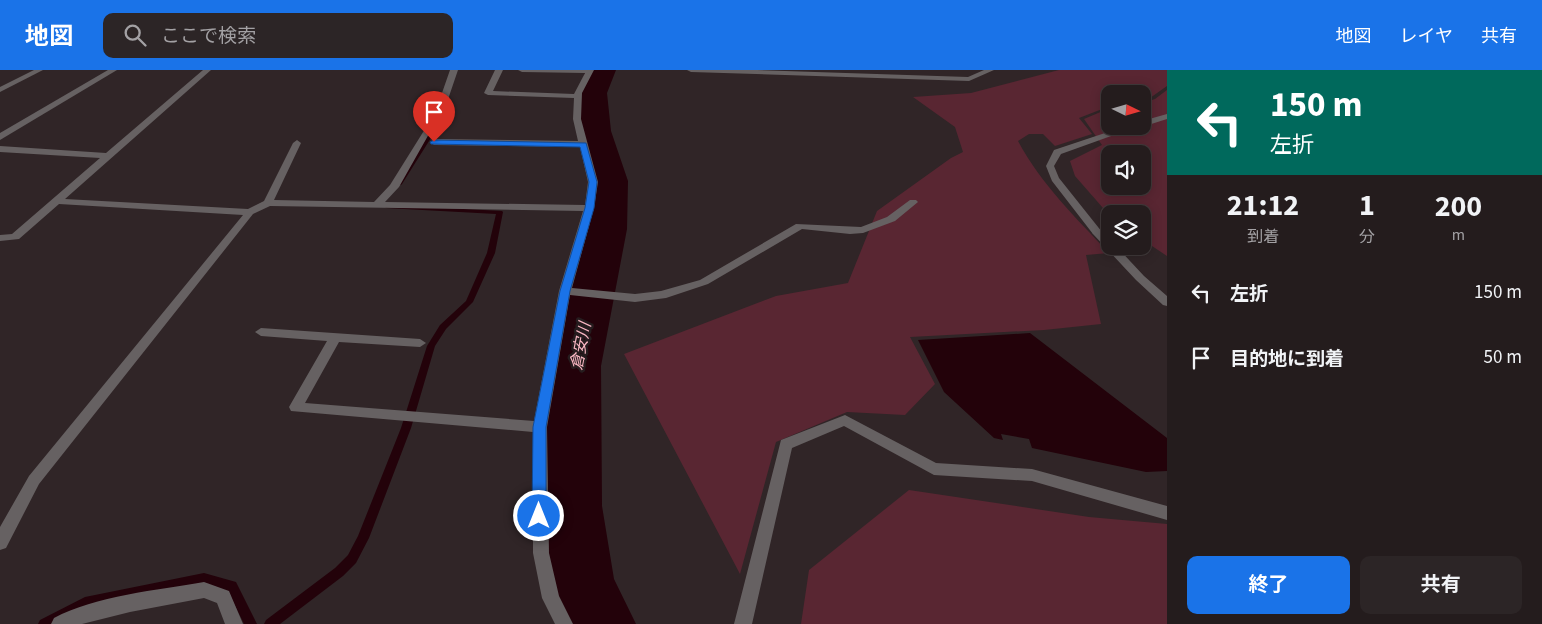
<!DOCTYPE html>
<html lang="ja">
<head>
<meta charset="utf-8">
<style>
  :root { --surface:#241c1d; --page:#2c2526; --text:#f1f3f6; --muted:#a3a1a4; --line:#413a3b; --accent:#1a73e8 }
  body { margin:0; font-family:"Source Sans 3","Noto Sans JP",sans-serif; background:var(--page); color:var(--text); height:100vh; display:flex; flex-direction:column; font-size:19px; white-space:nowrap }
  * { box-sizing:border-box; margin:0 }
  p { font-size:16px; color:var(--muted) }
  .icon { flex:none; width:28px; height:28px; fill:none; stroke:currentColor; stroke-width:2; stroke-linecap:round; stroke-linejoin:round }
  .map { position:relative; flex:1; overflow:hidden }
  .sheet { display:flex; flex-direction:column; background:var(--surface); width:375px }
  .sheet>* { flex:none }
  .hud { background:#00695c; color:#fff; overflow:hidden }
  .needle { width:32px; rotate:95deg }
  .fabs { position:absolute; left:1101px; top:15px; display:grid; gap:10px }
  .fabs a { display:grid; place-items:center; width:50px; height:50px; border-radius:10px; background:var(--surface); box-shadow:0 2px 12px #0003,0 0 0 1px var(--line); font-size:25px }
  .pin { position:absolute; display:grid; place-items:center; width:42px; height:42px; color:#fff; margin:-51px -21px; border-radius:50% 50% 50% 0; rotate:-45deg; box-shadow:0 0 5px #0007 }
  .pin .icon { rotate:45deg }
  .me { position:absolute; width:55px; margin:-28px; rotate:0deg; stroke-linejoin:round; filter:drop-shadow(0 0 4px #0008) }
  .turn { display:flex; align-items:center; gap:18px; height:105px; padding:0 20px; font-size:22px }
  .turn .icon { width:65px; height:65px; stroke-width:2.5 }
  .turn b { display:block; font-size:35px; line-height:42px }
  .eta { display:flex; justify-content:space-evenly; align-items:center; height:85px; text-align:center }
  .eta b { font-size:30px; font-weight:700; line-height:35px }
  .cta { display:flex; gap:10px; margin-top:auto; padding:10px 20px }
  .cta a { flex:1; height:58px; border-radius:10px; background:var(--accent); color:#fff; font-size:20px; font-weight:700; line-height:58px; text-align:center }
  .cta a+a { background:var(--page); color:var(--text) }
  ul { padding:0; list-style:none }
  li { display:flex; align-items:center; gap:15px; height:65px; padding:0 20px }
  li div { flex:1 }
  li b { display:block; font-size:19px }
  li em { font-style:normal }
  header { display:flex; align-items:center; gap:30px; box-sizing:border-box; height:70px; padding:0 25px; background:var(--accent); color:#fff }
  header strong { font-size:24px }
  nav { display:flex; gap:28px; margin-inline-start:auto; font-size:18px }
  .search { width:350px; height:45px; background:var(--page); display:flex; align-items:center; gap:12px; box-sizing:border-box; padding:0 18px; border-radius:10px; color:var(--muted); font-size:19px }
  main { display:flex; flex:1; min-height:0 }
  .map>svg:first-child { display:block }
  .green { fill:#592632; fill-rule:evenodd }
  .water { fill:#23020a }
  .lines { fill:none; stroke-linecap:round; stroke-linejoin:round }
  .stream { fill:#23020a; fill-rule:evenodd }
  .river { fill:#23020a; fill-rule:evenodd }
  .minor { fill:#666162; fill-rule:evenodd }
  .tertiary { fill:#666162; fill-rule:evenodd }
  .route { fill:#1a73e8; stroke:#114b97 }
  .labels { text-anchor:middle; stroke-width:5; stroke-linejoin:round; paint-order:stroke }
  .water-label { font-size:16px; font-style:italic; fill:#fbb8c4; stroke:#261c1e }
</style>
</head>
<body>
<header>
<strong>地図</strong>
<div class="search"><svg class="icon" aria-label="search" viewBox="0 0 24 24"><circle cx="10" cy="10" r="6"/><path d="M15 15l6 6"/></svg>ここで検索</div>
<nav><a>地図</a><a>レイヤ</a><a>共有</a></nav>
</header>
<main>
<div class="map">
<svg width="1167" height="554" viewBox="0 0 1167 554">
  <rect width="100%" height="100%" fill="#302527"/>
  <g class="green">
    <path d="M1059 0H1167V16L1150 28 1143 31 1142 24H1110V36L1079 48 1092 64 1055 76 1043 64H1029L1018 71C1041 114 1076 148 1109 183L1086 185 1101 254 1044 260 910 267 935 314 905 345 847 342 776 372 740 504 624 284 776 226 848 213 877 141 951 88 963 82 955 57 913 27 971 23Z"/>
    <path d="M1167 20V186L1143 170 1142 144H1110V146L1075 106 1070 91 1102 75 1084 49 1110 38V56H1142L1143 33 1155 29ZM1110 84H1142V116H1110Z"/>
    <path d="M909 420 1089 447 1167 454V554H801L809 500Z"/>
  </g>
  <g class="water">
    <path d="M598 0H612L602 25 599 55 615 100 617 135H596L589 78 581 49 584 22Z"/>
    <path d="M1030 263 1167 368V401L1146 402 1032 378 1029 369 1001 364 1003 370 994 368 944 322 918 270Z"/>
  </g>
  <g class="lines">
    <g class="stream">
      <path d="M445 27 450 28 446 44 402 114 401 115H397L396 114 440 44Z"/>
      <path d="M388 135 502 141 503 142 495 183 473 232 446 259 435 276 411 358 369 468 356 493 343 506 280 554H264L266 550 335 498 348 485 358 466 401 358 427 276 440 255 466 231 487 183 496 144 386 138 385 137Z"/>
      <path d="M204 503 236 512 257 554H244L228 521 204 515 87 539 57 554H38L40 550 85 527Z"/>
    </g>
    <path class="river" d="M586 0H616L607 23 611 61 628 111 627 159 601 296 602 436 614 509 636 554H561L545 517 538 436 549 296 585 159 590 111 577 61V23Z"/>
    <g class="minor">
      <path d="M34 0H43L0 22V17Z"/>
      <path d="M108 0H117L0 70V63Z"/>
      <path d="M203 0H211L65 129 248 139 264 131 293 73 297 70 301 73 274 130 374 132 390 115 435 43 450 0H458L443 44 438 48 399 117 385 132 585 135 588 112 580 77 434 75 430 72 434 69 578 71 573 49 574 28 488 25 484 23 495 0H503L493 21 574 24 585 3 522 2 518 0H594L582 23 581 49 598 112 594 138 572 218 635 224 661 221 700 210 796 154 861 157 887 147 910 130H916L918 132 895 151 863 163 850 164 802 159 708 214 666 228 635 232 570 225 547 357 549 483 559 526 573 554H555L542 528 533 483V362L291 341 289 337 327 271 261 266 255 262 261 258 420 269 426 273 420 277 339 272 305 333 534 351 559 221 583 141 270 136 253 144 39 414 6 478 0 480V457L29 406 243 145 59 134 19 169 0 171V165L12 164 100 88 0 82V76L106 83Z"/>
      <path d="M687 0H757L968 7 984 0H994L969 11 691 2Z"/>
      <path d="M1167 44V49L1145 56H1141L1142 51Z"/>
      <path d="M1126 56H1139L1061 84 1054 96 1059 108 1102 162 1097 165 1093 164 1052 111 1046 96 1054 80Z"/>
      <path d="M845 345 936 393 1032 399 1167 436V450L1032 411 934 405 844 356 792 378 752 554H734L781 370Z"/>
      <path d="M204 512 229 521 243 554H225L217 533 204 528 130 542 82 554H51L54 548C95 526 158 520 204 512Z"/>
    </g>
    <path class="tertiary" d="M1097 159 1101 160 1110 170V176H1116L1144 206 1167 226V236L1163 235 1136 210 1093 164 1092 162Z"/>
  </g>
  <path class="route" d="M434 70 586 73 597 112 594 138 570 221 546 357V446L544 451 539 453 534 451 532 446 533 357 560 221 585 138 589 112 580 77 431 74 430 72Z"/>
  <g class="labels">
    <g class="water-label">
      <text transform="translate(580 276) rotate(-79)" y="6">倉安川</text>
    </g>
  </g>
</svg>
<div class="fabs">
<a><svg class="needle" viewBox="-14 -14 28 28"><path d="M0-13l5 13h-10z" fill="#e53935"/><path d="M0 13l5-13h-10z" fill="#a3a1a4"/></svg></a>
<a><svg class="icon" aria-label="sound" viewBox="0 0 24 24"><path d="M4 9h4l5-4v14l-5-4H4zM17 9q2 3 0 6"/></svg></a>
<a><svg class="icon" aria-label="layers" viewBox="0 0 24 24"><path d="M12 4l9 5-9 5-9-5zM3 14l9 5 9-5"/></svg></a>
</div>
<div class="pin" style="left:434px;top:72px;background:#d93025"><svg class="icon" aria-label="arrive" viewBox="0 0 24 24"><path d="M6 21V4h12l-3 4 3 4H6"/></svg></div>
<svg class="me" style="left:539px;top:446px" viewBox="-20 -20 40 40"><circle r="17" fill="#1a73e8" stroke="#fff" stroke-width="3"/><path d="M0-11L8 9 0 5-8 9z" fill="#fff"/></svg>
</div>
<section class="sheet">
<div class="hud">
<div class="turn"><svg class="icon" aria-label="left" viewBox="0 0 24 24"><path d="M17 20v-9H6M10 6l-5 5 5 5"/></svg><div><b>150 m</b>左折</div></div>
</div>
<div class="eta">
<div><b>21:12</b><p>到着</p></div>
<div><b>1</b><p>分</p></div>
<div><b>200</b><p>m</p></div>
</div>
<ul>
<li><svg class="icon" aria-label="left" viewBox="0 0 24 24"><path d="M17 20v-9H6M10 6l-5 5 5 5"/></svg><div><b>左折</b></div><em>150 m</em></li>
<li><svg class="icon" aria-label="arrive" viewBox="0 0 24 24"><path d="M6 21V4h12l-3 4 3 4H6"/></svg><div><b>目的地に到着</b></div><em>50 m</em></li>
</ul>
<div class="cta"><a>終了</a><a>共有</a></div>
</section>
</main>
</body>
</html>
